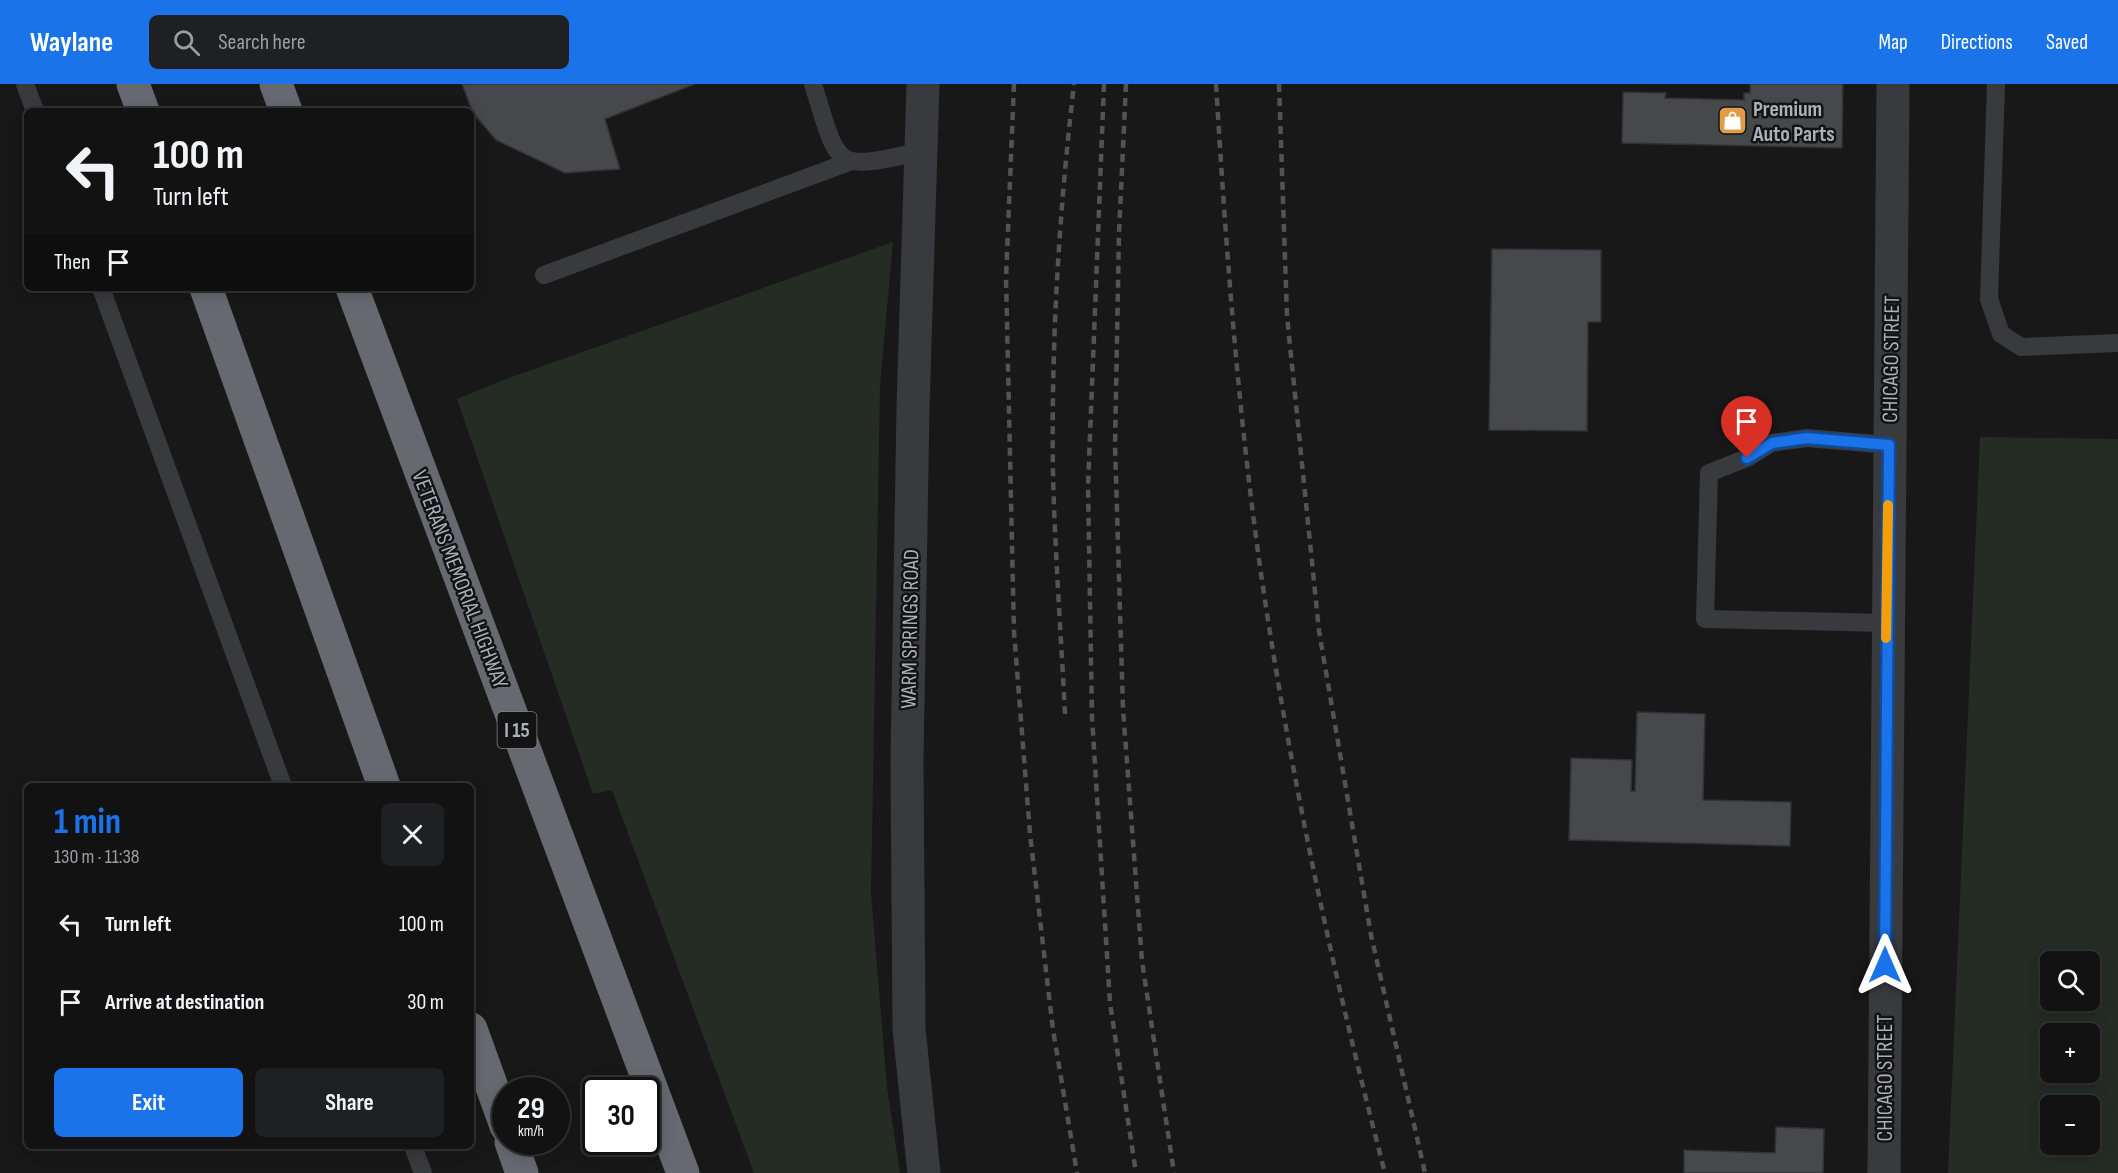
<!DOCTYPE html>
<html lang="en">
<head>
<meta charset="utf-8">
<style>
  :root { --surface:#121213; --page:#1f2021; --text:#f1f3f6; --muted:#9c9ea0; --line:#313233; --accent:#1a73e8 }
  body { margin:0; font-family:"Sofia Sans Condensed",sans-serif; background:var(--page); color:var(--text); height:100vh; display:flex; flex-direction:column; font-size:22px; white-space:nowrap }
  * { box-sizing:border-box; margin:0 }
  p { font-size:20px; color:var(--muted) }
  .icon { flex:none; width:33px; height:33px; fill:none; stroke:currentColor; stroke-width:2; stroke-linecap:round; stroke-linejoin:round }
  .map { position:relative; flex:1; overflow:hidden }
  .sheet { position:absolute; left:24px; top:699px; width:450px; height:366px; display:flex; flex-direction:column; background:var(--surface); border-radius:9px; box-shadow:0 3px 15px #0003,0 0 0 2px var(--line) }
  .sheet>* { flex:none }
  .banner { position:absolute; left:24px; top:24px; width:450px; height:183px; border-radius:9px; box-shadow:0 3px 15px #0003,0 0 0 2px var(--line); background:#121213; color:var(--text); overflow:hidden }
  .fabs { position:absolute; left:2040px; top:867px; display:grid; gap:12px }
  .fabs a { display:grid; place-items:center; width:60px; height:60px; border-radius:9px; background:var(--surface); box-shadow:0 3px 15px #0003,0 0 0 2px var(--line); font-size:30px }
  .speed { position:absolute; left:492px; top:993px; display:flex; gap:12px; font-size:30px; font-weight:700; text-align:center }
  .speed>* { display:grid; place-content:center; width:78px; height:78px; border-radius:50%; background:var(--surface); box-shadow:0 3px 15px #0003,0 0 0 2px var(--line); line-height:1 }
  .speed small { font-size:15px; font-weight:400 }
  .speed .limit { border:3px solid #111; border-radius:9px; background:#fff; color:#111 }
  .pin { position:absolute; display:grid; place-items:center; width:51px; height:51px; color:#fff; margin:-62px -26px; border-radius:50% 50% 50% 0; rotate:-45deg; box-shadow:0 0 6px #0007 }
  .pin .icon { rotate:45deg }
  .me { position:absolute; width:66px; margin:-33px; rotate:0deg; stroke-linejoin:round; filter:drop-shadow(0 0 4px #0008) }
  .turn { display:flex; align-items:center; gap:21px; height:126px; padding:0 30px; font-size:27px }
  .turn .icon { width:78px; height:78px; stroke-width:2.5 }
  .turn b { display:block; font-size:42px; line-height:51px }
  .then { display:flex; align-items:center; height:57px; padding:0 30px; background:#0003; gap:12px; font-size:22px }
  .round { display:grid; place-items:center; flex:none; width:63px; height:63px; border-radius:9px; background:var(--page) }
  .headline { display:flex; align-items:center; justify-content:space-between; height:102px; padding:0 30px }
  h1 { font-size:36px; font-weight:700; line-height:45px; color:var(--accent) }
  .action { display:flex; gap:12px; margin-top:auto; padding:12px 30px }
  .action a { flex:1; height:69px; border-radius:9px; background:var(--accent); color:#fff; font-size:24px; font-weight:700; line-height:69px; text-align:center }
  .action a+a { background:var(--page); color:var(--text) }
  ul { padding:0; list-style:none }
  li { display:flex; align-items:center; gap:18px; height:78px; padding:0 30px }
  li div { flex:1 }
  li b { display:block; font-size:22px }
  li em { font-style:normal }
  header { display:flex; align-items:center; gap:36px; box-sizing:border-box; height:84px; padding:0 30px; background:var(--accent); color:#fff }
  header strong { font-size:28px }
  nav { display:flex; gap:33px; margin-inline-start:auto; font-size:21px }
  .search { width:420px; height:54px; background:var(--page); display:flex; align-items:center; gap:15px; box-sizing:border-box; padding:0 21px; border-radius:9px; color:var(--muted); font-size:22px }
  .map>svg:first-child { display:block }
  .green { fill:#242c24; fill-rule:evenodd }
  .building { fill:#47484c; stroke:#323235; stroke-width:1.5 }
  .lines { fill:none; stroke-linecap:round; stroke-linejoin:round }
  .lane { stroke:#393a3e; stroke-width:18 }
  .street { stroke:#393a3e; stroke-width:33 }
  .highway { stroke:#66696f; stroke-width:33 }
  .rail { stroke:#505357; stroke-width:4.5; stroke-dasharray:8 6; stroke-linecap:butt }
  .route-casing { stroke:#114b97; stroke-width:15 }
  .route { stroke:#1a73e8; stroke-width:10 }
  .slow { stroke:#f59e0b; stroke-width:10 }
  .labels { text-anchor:middle; stroke-width:5; stroke-linejoin:round; paint-order:stroke }
  .shield { fill:#131314; stroke:#7d8287; stroke-width:1.5 }
  .shield-label { font-size:21px; font-weight:bold; fill:#abb1b8 }
  .poi-label { font-size:22px; font-weight:bold; fill:#abb1b8; stroke:#131314; text-anchor:start }
  .street-label { font-size:22px; fill:#abb1b8; stroke:#131314 }
</style>
</head>
<body>
<header>
<strong>Waylane</strong>
<div class="search"><svg class="icon" aria-label="search" viewBox="0 0 24 24"><circle cx="10" cy="10" r="6"/><path d="M15 15l6 6"/></svg>Search here</div>
<nav><a>Map</a><a>Directions</a><a>Saved</a></nav>
</header>
<div class="map">
<svg width="2118" height="1089" viewBox="0 0 2118 1089">
  <rect width="100%" height="100%" fill="#181819"/>
  <g class="green">
    <path d="M893 158 880 302 871 809 887 1003 900 1089H754L612 706 593 710 457 315 506 295Z"/>
    <path d="M1980 353 2118 355V1089H1948ZM2050 878H2090V916H2050ZM2050 950H2090V988H2050ZM2050 1022H2090V1060H2050Z"/>
  </g>
  <g class="building">
    <path d="M462 0H695L605 35 620 85 565 89 496 56 473 29Z"/>
    <path d="M1750 0H1843L1842 64 1622 59 1623 8 1666 9 1665 14 1744 16V9H1750Z"/>
    <path d="M1492 165 1601 166V238H1588L1587 347 1489 346Z"/>
    <path d="M1637 628 1705 630 1703 716 1791 718 1790 762 1569 756 1571 674 1632 676 1631 707H1635Z"/>
    <path d="M1776 1043 1824 1045 1823 1089H1684V1066L1775 1069Z"/>
  </g>
  <g class="lines">
    <g class="lane">
      <path d="M25 0 35 27"/>
      <path d="M813 0C840 87 832 87 923 67"/>
      <path d="M1996 0 1989 215 2001 250 2021 263 2118 259"/>
      <path d="M544 191 849 78"/>
      <path d="M101 204 283 702"/>
      <path d="M1887 539 1705 535 1709 389 1747 374 1771 359 1807 354 1889 361"/>
      <path d="M413 1062 423 1089"/>
    </g>
    <g class="street">
      <path d="M923 0 913 324 907 677 909 945 924 1089"/>
      <path d="M1884 1089 1893 0"/>
    </g>
    <g class="highway">
      <path d="M133 0 143 27"/>
      <path d="M276 0 286 27"/>
      <path d="M206 204 384 702"/>
      <path d="M352 204 683 1089"/>
      <path d="M471 945 506 1042"/>
      <path d="M511 1058 522 1089"/>
    </g>
    <g class="rail">
      <path d="M1014 0 1006 194 1014 548 1030 750 1053 946 1077 1089"/>
      <path d="M1104 0 1088 402 1092 633 1110 919 1136 1089"/>
      <path d="M1126 0 1119 149 1115 361 1123 625 1142 877 1174 1089"/>
      <path d="M1216 0C1227 179 1240 358 1268 536 1297 722 1337 906 1385 1089"/>
      <path d="M1279 0 1287 232 1319 547 1371 851 1425 1089"/>
      <path d="M1065 630C1061 550 1055 470 1053 390 1051 259 1059 129 1074 0"/>
    </g>
  </g>
  <g class="lines">
    <defs>
      <path id="route" d="M1747 374 1772 359 1807 354 1889 361 1885 881"/>
    </defs>
    <use href="#route" class="route-casing"/>
    <use href="#route" class="route"/>
    <path class="slow" d="M1886 554 1888 421"/>
  </g>
  <defs>
    <symbol id="shop-square" viewBox="-11 -11 22 22"><rect x="-9" y="-9" width="18" height="18" rx="4" fill="#e09c49" stroke="#131314"/><path d="M-5-2.5h2.3a2.7 3.5 0 0 1 5.4 0H5L5.5 6h-11ZM-1.5-2.5h3a1.5 2.3 0 0 0-3 0Z" fill="#fff"/></symbol>
  </defs>
  <g fill-rule="evenodd">
    <use href="#shop-square" x="1716" y="20" width="33" height="33"/>
  </g>
  <g class="labels">
    <rect class="shield" x="497.5" y="628" width="39" height="36" rx="4.5"/>
    <g class="shield-label">
      <text x="517" y="653">I 15</text>
    </g>
    <g class="poi-label">
      <text x="1753" y="32">Premium<tspan x="1753" dy="25">Auto Parts</tspan></text>
    </g>
    <g class="street-label">
      <text transform="translate(1890 275) rotate(-89)" y="8">CHICAGO STREET</text>
      <text transform="translate(461 495) rotate(69)" y="8">VETERANS MEMORIAL HIGHWAY</text>
      <text transform="translate(909 545) rotate(-89)" y="8">WARM SPRINGS ROAD</text>
      <text transform="translate(1884 994) rotate(-90)" y="8">CHICAGO STREET</text>
    </g>
  </g>
</svg>
<div class="fabs">
<a><svg class="icon" aria-label="search" viewBox="0 0 24 24"><circle cx="10" cy="10" r="6"/><path d="M15 15l6 6"/></svg></a>
<a>+</a>
<a>−</a>
</div>
<div class="speed"><div>29<small>km/h</small></div><div class="limit">30</div></div>
<div class="pin" style="left:1747px;top:374px;background:#d93025"><svg class="icon" aria-label="arrive" viewBox="0 0 24 24"><path d="M6 21V4h12l-3 4 3 4H6"/></svg></div>
<svg class="me" style="left:1885px;top:881px" viewBox="-20 -20 40 40"><path d="M0-17L14 15 0 8-14 15z" fill="#1a73e8" stroke="#fff" stroke-width="4"/></svg>
<div class="banner">
<div class="turn"><svg class="icon" aria-label="left" viewBox="0 0 24 24"><path d="M17 20v-9H6M10 6l-5 5 5 5"/></svg><div><b>100 m</b>Turn left</div></div>
<div class="then">Then<svg class="icon" aria-label="arrive" viewBox="0 0 24 24"><path d="M6 21V4h12l-3 4 3 4H6"/></svg></div>
</div>
<section class="sheet">
<div class="headline"><div><h1>1 min</h1><p>130 m · 11:38</p></div><a class="round"><svg class="icon" aria-label="close" viewBox="0 0 24 24"><path d="M6 6l12 12M18 6L6 18"/></svg></a></div>
<ul>
<li><svg class="icon" aria-label="left" viewBox="0 0 24 24"><path d="M17 20v-9H6M10 6l-5 5 5 5"/></svg><div><b>Turn left</b></div><em>100 m</em></li>
<li><svg class="icon" aria-label="arrive" viewBox="0 0 24 24"><path d="M6 21V4h12l-3 4 3 4H6"/></svg><div><b>Arrive at destination</b></div><em>30 m</em></li>
</ul>
<div class="action"><a>Exit</a><a>Share</a></div>
</section>
</div>
</body>
</html>
